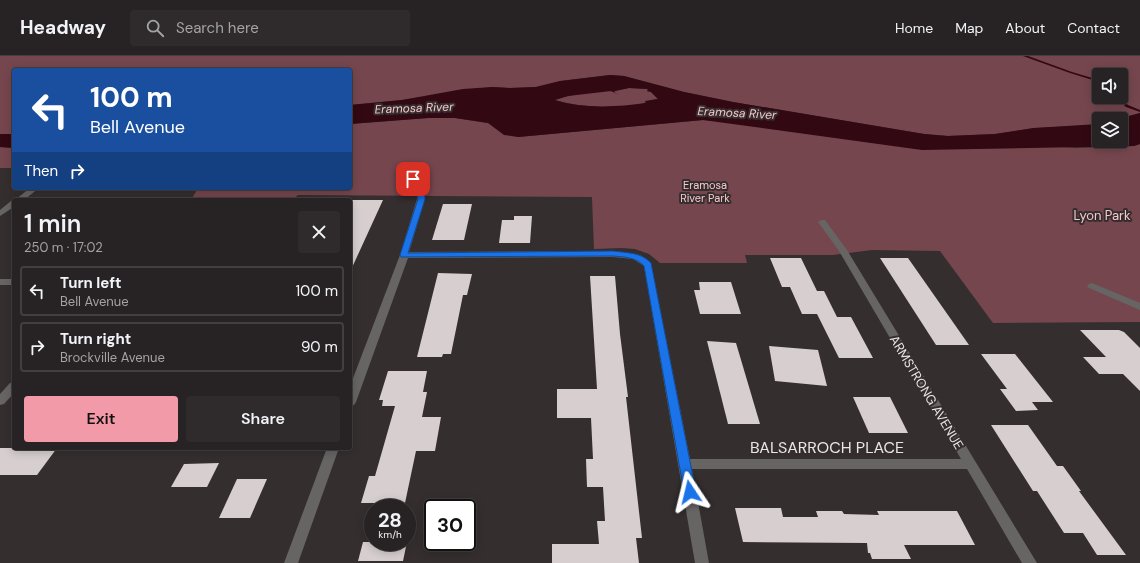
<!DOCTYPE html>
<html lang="en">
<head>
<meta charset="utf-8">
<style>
  :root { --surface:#272223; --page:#2f2a2b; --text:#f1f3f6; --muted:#a4a4a6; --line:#433f41; --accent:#f39aa9 }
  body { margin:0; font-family:"DM Sans",sans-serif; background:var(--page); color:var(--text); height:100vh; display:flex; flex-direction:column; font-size:15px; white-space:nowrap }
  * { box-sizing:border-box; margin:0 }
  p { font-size:13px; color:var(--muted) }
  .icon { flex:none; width:22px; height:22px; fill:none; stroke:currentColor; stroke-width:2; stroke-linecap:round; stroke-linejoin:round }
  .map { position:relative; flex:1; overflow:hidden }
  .panel { position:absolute; left:12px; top:142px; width:340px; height:252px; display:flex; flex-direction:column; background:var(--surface); border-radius:4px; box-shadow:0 2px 10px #0003,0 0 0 1px var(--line) }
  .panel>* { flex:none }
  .hud { position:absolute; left:12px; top:12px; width:340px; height:122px; border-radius:4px; box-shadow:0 2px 10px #0003,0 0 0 1px var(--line); background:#1a4fa0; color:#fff; overflow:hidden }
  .controls { position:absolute; left:1092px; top:12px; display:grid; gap:8px }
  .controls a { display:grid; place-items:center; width:36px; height:36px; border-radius:4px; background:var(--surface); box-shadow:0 2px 10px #0003,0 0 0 1px var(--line); font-size:20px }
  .speed { position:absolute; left:364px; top:443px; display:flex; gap:8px; font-size:20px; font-weight:700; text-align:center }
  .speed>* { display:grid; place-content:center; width:52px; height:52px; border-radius:50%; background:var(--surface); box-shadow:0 2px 10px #0003,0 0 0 1px var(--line); line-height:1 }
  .speed small { font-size:10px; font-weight:400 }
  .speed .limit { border:2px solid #111; border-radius:6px; background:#fff; color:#111 }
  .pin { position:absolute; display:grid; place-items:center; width:34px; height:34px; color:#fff; margin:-17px; border-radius:8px; box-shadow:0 2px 6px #0006 }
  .me { position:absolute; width:44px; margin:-22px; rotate:350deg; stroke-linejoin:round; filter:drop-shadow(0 0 3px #0008) }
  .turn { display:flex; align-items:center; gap:14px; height:84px; padding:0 12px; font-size:18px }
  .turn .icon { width:52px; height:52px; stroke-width:2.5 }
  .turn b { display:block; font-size:28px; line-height:34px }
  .then { display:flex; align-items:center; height:38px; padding:0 12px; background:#0003; gap:8px; font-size:15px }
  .round { display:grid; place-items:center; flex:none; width:42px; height:42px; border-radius:4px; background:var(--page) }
  .overview { display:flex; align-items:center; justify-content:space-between; height:68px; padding:0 12px }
  h1 { font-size:24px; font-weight:600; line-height:30px }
  .action { display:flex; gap:8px; margin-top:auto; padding:8px 12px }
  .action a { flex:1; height:46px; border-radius:4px; background:var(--accent); color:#111; font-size:16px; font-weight:600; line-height:46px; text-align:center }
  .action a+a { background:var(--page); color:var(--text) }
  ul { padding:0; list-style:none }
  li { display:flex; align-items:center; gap:12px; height:50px; margin:0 8px 6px; padding:0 4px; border:2px solid var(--line); border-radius:4px }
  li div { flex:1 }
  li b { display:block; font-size:15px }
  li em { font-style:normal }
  header { display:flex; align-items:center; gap:24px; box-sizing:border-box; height:56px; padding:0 20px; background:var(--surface); border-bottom:1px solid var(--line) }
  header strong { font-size:19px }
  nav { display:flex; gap:22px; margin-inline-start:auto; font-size:14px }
  .search { width:280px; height:36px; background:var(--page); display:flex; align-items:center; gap:10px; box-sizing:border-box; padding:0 14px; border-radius:4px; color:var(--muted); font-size:15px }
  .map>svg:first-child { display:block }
  .green { fill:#76464e; fill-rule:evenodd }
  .water { fill:#320813; fill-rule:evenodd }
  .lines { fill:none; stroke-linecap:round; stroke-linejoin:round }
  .stream { fill:#320813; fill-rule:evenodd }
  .building { fill:#d6cecf }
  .street { fill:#676464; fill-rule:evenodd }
  .route { fill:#1a73e8; stroke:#114b97 }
  .labels { text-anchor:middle; stroke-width:4; stroke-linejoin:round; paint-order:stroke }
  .far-park-label { font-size:11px; fill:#fac6cd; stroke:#342e2f }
  .far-water-label { font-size:12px; font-style:italic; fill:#f8c5cc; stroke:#342e2f }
  .park-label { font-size:13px; fill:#fac6cd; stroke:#342e2f }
  .street-label { font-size:13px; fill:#eae6e6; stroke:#342e2f }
  .near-street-label { font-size:16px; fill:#eae6e6; stroke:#342e2f }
</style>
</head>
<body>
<header>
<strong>Headway</strong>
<div class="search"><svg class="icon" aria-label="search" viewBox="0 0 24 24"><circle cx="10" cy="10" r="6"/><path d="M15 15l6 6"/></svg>Search here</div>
<nav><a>Home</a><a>Map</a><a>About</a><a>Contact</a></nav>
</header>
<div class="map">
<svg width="1140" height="507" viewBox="0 0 1140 507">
  <rect width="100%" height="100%" fill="#342e2f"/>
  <g class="green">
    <path d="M0 0H1140V57L1118 63H1099V68L1097 69 1034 72 995 78 948 80 924 78 733 46 684 36 624 20 610 19 561 25 536 31 510 32 492 31 402 44 350 49V14H14V78H0ZM1099 19H1121V41H1099Z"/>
    <path d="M629 32 648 33 647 35 651 36 658 43C651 43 645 47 638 49 612 53 579 51 554 44 565 40 604 32 614 36L615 35Z"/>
    <path d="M428 62H455L488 67 518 81 703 64 1076 92 1134 90 1140 88V266L993 267 940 195 872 194 833 199H745L747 207H660L649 198 635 193 622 192 594 193 592 141 298 139 292 144H191L198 132H350V68Z"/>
    <path d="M0 91 14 92V112H0Z"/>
  </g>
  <g class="water">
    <path d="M610 19 624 20 684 36 733 46 924 78 948 80 995 78 1034 72 1099 68V85H1121V63H1118L1140 57V88L1134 90 922 94 703 64 518 81 504 79 488 67 455 62H428L350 68V49L402 44 463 33 492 31 510 32 536 31 560 25ZM629 32 648 33 647 35 651 36 658 43 645 45 646 47C618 51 582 53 555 44L568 40 611 35 619 39 614 36 615 35Z"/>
    <path d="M0 78H14V92L0 91Z"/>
  </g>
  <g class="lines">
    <g class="stream">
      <path d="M1023 0H1028L1072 16 1099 24V26L1070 17Z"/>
      <path d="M1115 41H1119L1128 49 1140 54V56L1126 51Z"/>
    </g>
  </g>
  <g class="building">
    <path d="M350 144H383L350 216Z"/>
    <path d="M443 148H472L464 184H432Z"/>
    <path d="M514 160H532L530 187H499L502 164H514Z"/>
    <path d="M770 202H801L817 235H824L837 261H851L873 302H839L817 258H802L790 231H782Z"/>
    <path d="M880 202H908L969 289H936Z"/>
    <path d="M438 217 472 218 467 239H463L451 298H443L442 301H417Z"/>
    <path d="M590 220H615L620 278 628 341H626L642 482H636L639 507H552V488H599L597 465H605L603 431H587L586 403H593L591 362H557V333H597Z"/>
    <path d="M699 226H731L741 258H700L694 234H700Z"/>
    <path d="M1080 274H1119L1124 276 1140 292V335L1123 318H1099L1083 301H1106Z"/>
    <path d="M707 285 736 287 760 368H728Z"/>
    <path d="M769 290 818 294 827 330 775 325Z"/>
    <path d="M981 298H1015L1053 346H1032L1038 354 1016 355 1000 333H1007Z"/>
    <path d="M388 315H427L423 336H427L422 361H441L435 395H416L405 447H361L369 420H375L395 350H382L383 344H379Z"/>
    <path d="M853 341H890L908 377H869Z"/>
    <path d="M991 369H1028L1057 410H1063L1081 435H1079L1126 499H1097L1083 477H1064L1037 435H1033Z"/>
    <path d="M0 392H57L37 419H0Z"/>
    <path d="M219 407 207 431H171L184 408Z"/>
    <path d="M237 423H267L250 462H219Z"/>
    <path d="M735 452H781L783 461H818L816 455H842L844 458 879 459 877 455H957L975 489H904L911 503H872L870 497H868L867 487 743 486Z"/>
    <path d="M363 486H407L403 505H358Z"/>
  </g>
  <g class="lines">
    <g class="street">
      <path d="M410 121H416L425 131V143L409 196 613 195 640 199 651 207 690 403H961L839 195 818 166 822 164H825L847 194 1037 507H1022L967 413H692L709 507H695L644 210 633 203 613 201 408 202 356 346 354 349 350 350V330L400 199 417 143V131L409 123Z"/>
      <path d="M30 132H39L24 144H15Z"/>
      <path d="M11 145H14V151L0 160V154Z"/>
      <rect x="0" y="223" width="14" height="6"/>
      <path d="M1092 227 1140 247V254L1089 232 1087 230 1089 228Z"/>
      <path d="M14 326V337L4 348 0 349V338L10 327Z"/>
      <path d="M327 392H339L298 507H284Z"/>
    </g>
  </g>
  <path class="route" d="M410 122H415L424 131 425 143 408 197 613 195C627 197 641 196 651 207L696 436 694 440 690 441 685 440 684 436 644 210C636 201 624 201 613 200L401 201 400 199 418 143 417 132 410 124Z"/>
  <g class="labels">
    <g class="far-park-label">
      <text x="705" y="133">Eramosa<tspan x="705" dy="13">River Park</tspan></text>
    </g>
    <g class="far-water-label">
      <text transform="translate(414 52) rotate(-2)" y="4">Eramosa River</text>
      <text transform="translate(737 57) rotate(3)" y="4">Eramosa River</text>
    </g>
    <g class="park-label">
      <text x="1102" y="164">Lyon Park</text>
    </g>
    <g class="street-label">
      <text transform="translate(927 336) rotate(59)" y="5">ARMSTRONG AVENUE</text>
    </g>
    <g class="near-street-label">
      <text x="827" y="397">BALSARROCH PLACE</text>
    </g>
  </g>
</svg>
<div class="controls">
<a><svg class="icon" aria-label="sound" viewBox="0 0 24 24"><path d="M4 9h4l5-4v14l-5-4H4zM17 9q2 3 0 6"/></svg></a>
<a><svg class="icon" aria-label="layers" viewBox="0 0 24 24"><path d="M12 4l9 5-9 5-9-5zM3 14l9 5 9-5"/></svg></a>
</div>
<div class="speed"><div>28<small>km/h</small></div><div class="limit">30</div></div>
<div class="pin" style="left:413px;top:123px;background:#d93025"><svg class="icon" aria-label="arrive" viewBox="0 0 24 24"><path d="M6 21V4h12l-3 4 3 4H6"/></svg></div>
<svg class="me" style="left:690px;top:436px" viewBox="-20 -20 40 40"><path d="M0-17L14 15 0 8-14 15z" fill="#1a73e8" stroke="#fff" stroke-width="4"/></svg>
<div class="hud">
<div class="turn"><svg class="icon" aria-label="left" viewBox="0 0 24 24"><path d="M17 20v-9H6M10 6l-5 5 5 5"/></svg><div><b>100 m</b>Bell Avenue</div></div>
<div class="then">Then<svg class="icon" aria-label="right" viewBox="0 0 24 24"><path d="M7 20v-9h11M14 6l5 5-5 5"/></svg></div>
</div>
<section class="panel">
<div class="overview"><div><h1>1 min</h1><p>250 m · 17:02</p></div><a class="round"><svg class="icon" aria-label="close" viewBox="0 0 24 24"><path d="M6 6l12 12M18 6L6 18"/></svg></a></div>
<ul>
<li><svg class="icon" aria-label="left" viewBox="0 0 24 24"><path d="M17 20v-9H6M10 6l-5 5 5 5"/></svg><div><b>Turn left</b><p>Bell Avenue</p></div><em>100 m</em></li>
<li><svg class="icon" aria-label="right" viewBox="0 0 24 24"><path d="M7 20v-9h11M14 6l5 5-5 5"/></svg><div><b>Turn right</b><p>Brockville Avenue</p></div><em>90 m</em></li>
</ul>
<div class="action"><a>Exit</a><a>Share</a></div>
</section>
</div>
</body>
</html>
